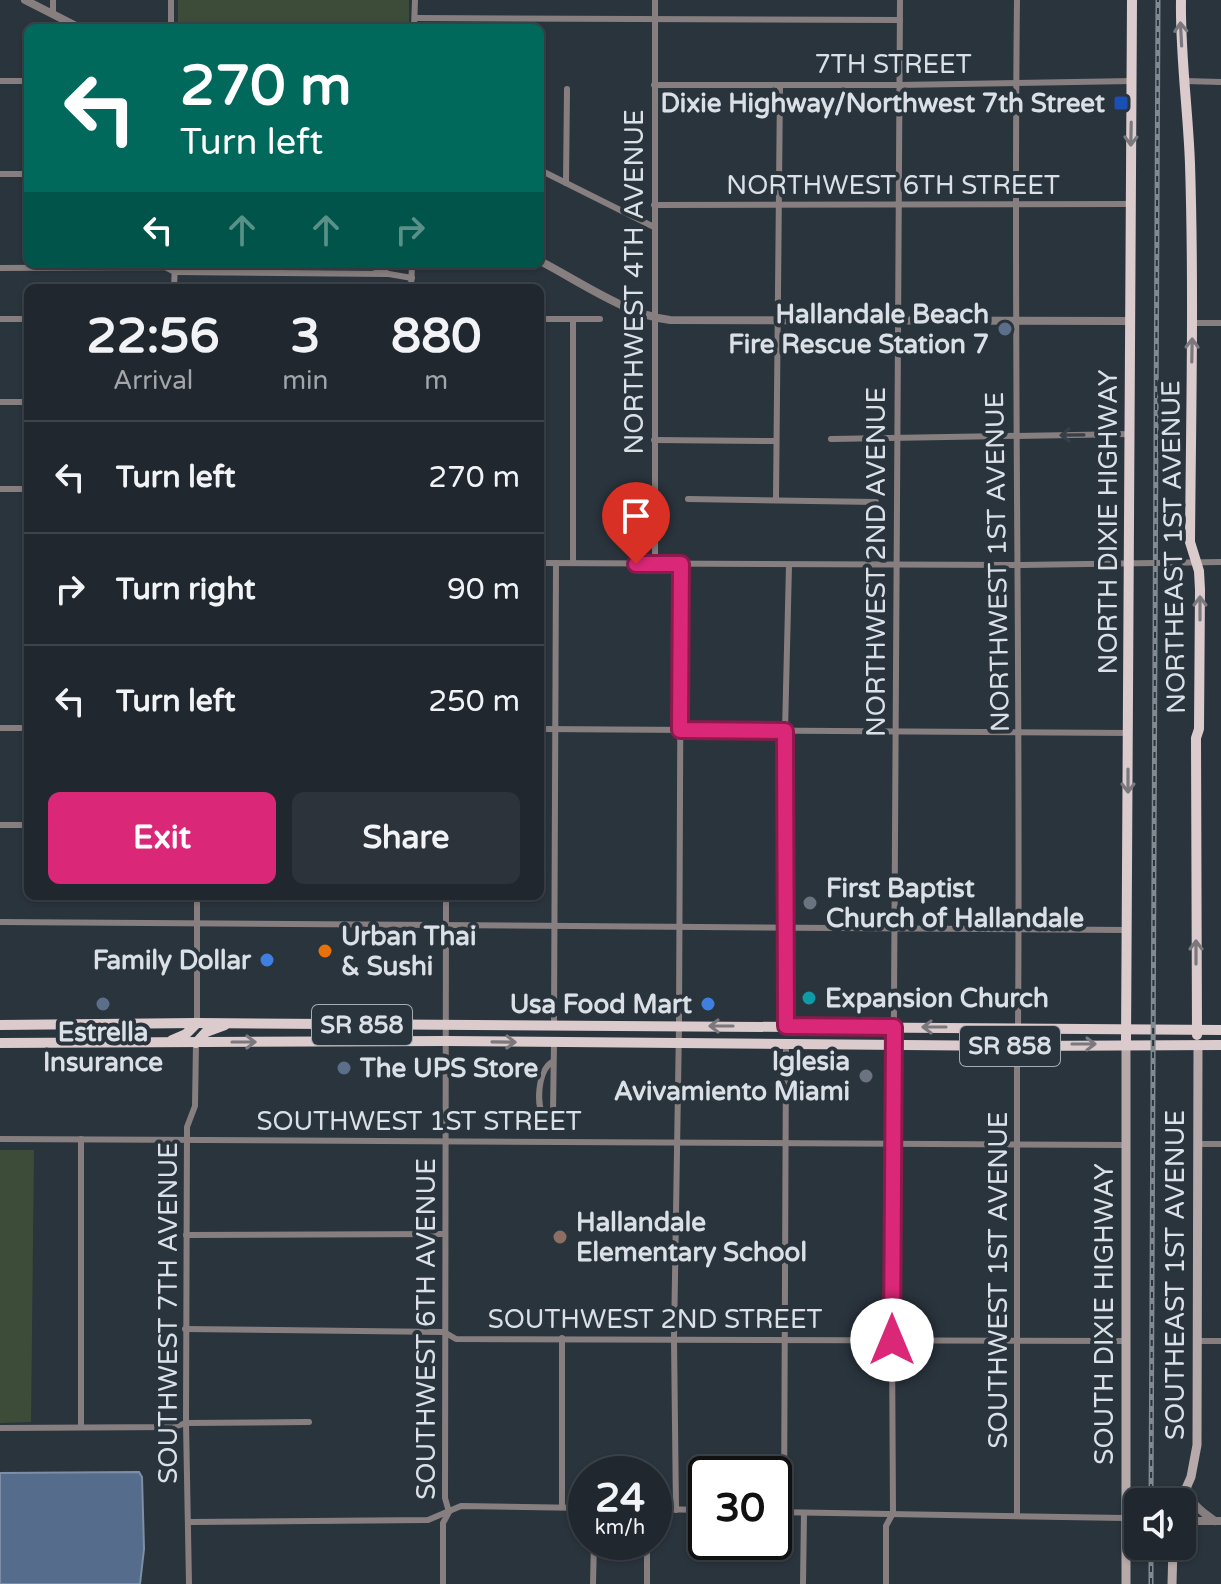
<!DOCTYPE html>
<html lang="en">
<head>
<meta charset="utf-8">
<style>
  :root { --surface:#20272e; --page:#2d333a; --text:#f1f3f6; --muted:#a2a5aa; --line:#3d444a; --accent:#db2777 }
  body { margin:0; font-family:"Varela Round",sans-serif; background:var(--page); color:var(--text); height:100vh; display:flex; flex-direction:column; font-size:30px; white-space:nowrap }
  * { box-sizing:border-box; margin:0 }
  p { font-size:26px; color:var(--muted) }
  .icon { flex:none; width:44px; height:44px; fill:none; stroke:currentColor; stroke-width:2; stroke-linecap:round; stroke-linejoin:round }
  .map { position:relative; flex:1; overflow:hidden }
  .drawer { position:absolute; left:24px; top:284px; width:520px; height:616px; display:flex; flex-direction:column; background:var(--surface); border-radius:12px; box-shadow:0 2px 6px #0004,0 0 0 2px var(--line) }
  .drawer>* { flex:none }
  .guide { position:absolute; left:24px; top:24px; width:520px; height:244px; border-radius:12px; box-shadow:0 2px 6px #0004,0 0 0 2px var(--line); background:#00695c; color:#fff; overflow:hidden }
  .buttons { position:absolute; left:1124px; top:1488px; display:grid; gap:16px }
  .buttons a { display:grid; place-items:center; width:72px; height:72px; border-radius:12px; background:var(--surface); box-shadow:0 2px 6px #0004,0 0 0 2px var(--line); font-size:40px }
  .speed { position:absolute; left:568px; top:1456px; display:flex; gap:16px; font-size:40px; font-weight:700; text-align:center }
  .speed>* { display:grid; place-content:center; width:104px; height:104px; border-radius:50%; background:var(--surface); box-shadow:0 2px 6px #0004,0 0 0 2px var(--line); line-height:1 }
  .speed small { font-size:20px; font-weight:400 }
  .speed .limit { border:4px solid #111; border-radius:12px; background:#fff; color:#111 }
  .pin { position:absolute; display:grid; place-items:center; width:68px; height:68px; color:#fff; margin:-82px -34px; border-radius:50% 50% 50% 0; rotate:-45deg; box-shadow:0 0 8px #0007 }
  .pin .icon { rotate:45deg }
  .me { position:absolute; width:88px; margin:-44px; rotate:0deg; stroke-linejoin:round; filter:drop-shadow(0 0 6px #0008) }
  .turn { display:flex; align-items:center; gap:28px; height:168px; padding:0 24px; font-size:36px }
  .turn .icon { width:104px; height:104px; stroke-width:2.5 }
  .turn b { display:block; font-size:56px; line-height:68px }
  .lanes { display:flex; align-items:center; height:76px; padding:0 24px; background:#0003; justify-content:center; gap:40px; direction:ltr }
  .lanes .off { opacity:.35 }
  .eta { display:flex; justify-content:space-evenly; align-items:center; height:136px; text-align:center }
  .eta b { font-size:48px; font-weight:800; line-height:56px }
  .cta { display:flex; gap:16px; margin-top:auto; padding:16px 24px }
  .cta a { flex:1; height:92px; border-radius:12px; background:var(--accent); color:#fff; font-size:32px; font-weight:800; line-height:92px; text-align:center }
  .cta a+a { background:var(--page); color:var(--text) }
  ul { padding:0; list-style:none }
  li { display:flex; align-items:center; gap:24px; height:112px; padding:0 24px; border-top:2px solid var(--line) }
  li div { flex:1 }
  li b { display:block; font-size:30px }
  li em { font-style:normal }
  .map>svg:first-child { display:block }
  .green { fill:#3c4c39 }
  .water { fill:#556c8c; stroke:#7d8fa7; stroke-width:2 }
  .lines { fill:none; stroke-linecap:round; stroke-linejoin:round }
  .minor { stroke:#877f7f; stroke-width:6 }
  .tertiary { stroke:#877f7f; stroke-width:8 }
  .secondary { stroke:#b6aaaa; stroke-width:9 }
  .primary { stroke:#dbcbcc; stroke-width:10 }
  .rail-casing { stroke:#828a91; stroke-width:5 }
  .rail { stroke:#2a343d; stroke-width:2; stroke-dasharray:6; stroke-linecap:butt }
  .oneway { stroke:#7a787d }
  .oneway2 { stroke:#383f47 }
  .route-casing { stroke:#8e194d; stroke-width:20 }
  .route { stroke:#db2777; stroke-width:14 }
  .transit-dot { fill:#1a4fb4; stroke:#2a343d; stroke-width:3 }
  .service-dot { fill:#5c6f8a; stroke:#2a343d; stroke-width:3 }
  .worship-dot { fill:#6b7280; stroke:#2a343d; stroke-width:3 }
  .food-dot { fill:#e8710a; stroke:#2a343d; stroke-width:3 }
  .shop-dot { fill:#3f7fe0; stroke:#2a343d; stroke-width:3 }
  .culture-dot { fill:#0f9aa8; stroke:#2a343d; stroke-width:3 }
  .education-dot { fill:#8d6e63; stroke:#2a343d; stroke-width:3 }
  .labels { text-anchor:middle; stroke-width:8; stroke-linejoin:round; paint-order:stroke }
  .shield { fill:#2a343d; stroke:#a5acb3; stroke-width:2 }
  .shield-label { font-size:24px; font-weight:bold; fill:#dae0e6 }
  .street-label { font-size:26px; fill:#dae0e6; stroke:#2a343d }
  .poi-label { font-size:26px; font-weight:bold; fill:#dae0e6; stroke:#2a343d; text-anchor:end }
</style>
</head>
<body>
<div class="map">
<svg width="1221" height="1584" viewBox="0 0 1221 1584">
  <rect width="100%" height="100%" fill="#2a343d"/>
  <g class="green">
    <rect x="178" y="0" width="231" height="28"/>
    <path d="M0 1150H34L31 1422 0 1423Z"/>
  </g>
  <path class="water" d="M139 1472 142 1477 144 1549 140 1584H0V1473Z"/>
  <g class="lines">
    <g class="minor">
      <path d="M171 0V28"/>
      <path d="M1017 0C1013 342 1021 684 1018 1027"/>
      <path d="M53 14V0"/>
      <path d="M415 18 900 20"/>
      <path d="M414 28 415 0"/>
      <path d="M0 81H28"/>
      <path d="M1185 81 1221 82"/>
      <path d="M654 85H899L1132 81"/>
      <path d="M540 170 654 227"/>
      <path d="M0 174H28"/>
      <path d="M566 183 567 89"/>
      <path d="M654 205 1131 204"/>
      <path d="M366 264 389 274 412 278"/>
      <path d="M0 268 165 267 175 272 389 274"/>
      <path d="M174 288 175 264"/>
      <path d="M411 288 412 264"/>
      <path d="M0 319H28"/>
      <path d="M540 319H600"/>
      <path d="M573 319V563"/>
      <path d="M1192 323H1221"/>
      <path d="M0 402H28"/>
      <path d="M831 439 1130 434"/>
      <path d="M654 440 776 441"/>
      <path d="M0 489H28"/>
      <path d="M688 499 876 502"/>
      <path d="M776 499 780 85"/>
      <path d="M540 563 1020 565 1221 562"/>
      <path d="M655 564V0"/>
      <path d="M0 728H28"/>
      <path d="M540 729 1129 733"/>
      <path d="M0 825H28"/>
      <path d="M197 896V1023"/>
      <path d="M0 922 1127 930"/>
      <path d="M554 1026 556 563"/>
      <path d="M786 1026 785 731 789 565"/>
      <path d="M552 1062C538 1071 535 1106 545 1118L553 1113 554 1043"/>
      <path d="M0 1139 1126 1145"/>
      <path d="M1197 1144H1221"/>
      <path d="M186 1235 445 1234"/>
      <path d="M185 1329 444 1332 456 1339 1126 1341"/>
      <path d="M562 1338V1507"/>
      <path d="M1197 1341H1221"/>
      <path d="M81 1427V1139"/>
      <path d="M0 1428 174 1427 186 1423 309 1422"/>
      <path d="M654 1509 706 1510"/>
      <path d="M676 1510 674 1339 679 1026 681 564"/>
      <path d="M774 1512 1125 1518"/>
      <path d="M784 1512 786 1043"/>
      <path d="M1017 1515V1046"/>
      <path d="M189 1522 428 1520 461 1506 586 1508"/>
      <path d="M189 1584 186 1423 187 1127 195 1106 196 1043"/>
      <path d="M443 1584V1523L449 1512 445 1498 446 896"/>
      <path d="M593 1584 594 1542"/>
      <path d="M647 1584V1542"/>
      <path d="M803 1584 804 1513"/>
      <path d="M886 1584V1526L893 1513 892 1340 900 0"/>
    </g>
    <g class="tertiary">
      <path d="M25 0 80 28"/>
      <path d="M540 261C579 281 627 315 670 320L1130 321"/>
      <path d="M1187 1487C1191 1505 1201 1511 1215 1521"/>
      <path d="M1182 1521H1221"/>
    </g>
    <g class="secondary">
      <path d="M1180 1502 1191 1477 1197 1445 1198 1045"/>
      <path d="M1126 1584V1044"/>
      <path d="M1172 1584 1173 1546"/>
    </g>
    <g class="primary">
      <path d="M1181 0C1180 55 1188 109 1190 164 1194 290 1191 416 1190 542L1199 571 1200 590 1199 729 1196 738 1197 1035"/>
      <path d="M0 1025 197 1023 1221 1030"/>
      <path d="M172 1040 186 1034 197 1023"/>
      <path d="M0 1043 446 1041 1017 1046 1221 1045"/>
      <path d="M196 1043 206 1032 225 1025"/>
      <path d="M1126 1044 1132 0"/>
    </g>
    <defs>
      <g id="rail">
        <path d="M1151 1502 1158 0"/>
        <path d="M1151 1584V1546"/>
      </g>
    </defs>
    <use href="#rail" class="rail-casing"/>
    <use href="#rail" class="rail"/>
  </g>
  <defs><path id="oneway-shaft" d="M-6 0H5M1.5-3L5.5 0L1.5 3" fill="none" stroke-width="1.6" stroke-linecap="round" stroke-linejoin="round" transform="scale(2)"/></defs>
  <g class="oneway">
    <use href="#oneway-shaft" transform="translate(1181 34) rotate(-93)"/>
    <use href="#oneway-shaft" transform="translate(1131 134) rotate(91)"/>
    <use href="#oneway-shaft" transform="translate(1192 350) rotate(-89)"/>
    <use href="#oneway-shaft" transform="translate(1200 608) rotate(-90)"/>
    <use href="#oneway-shaft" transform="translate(1128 781) rotate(90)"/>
    <use href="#oneway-shaft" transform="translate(1196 952) rotate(-90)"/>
    <use href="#oneway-shaft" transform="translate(721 1026) rotate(-180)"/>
    <use href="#oneway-shaft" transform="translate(934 1027) rotate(180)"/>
    <use href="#oneway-shaft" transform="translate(244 1042)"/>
    <use href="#oneway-shaft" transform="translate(504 1042) rotate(1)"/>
    <use href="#oneway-shaft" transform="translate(1084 1044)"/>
  </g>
  <use class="oneway2" href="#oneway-shaft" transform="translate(1072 435) rotate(179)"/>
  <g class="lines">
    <defs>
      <path id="route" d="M636 564H681L680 730 785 731 786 1026 894 1027 892 1340"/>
    </defs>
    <use href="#route" class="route-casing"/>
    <use href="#route" class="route"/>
  </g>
  <rect class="transit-dot" x="1113" y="95" width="16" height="16" rx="4"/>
  <g class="service-dot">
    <circle cx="1005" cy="329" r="8"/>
    <circle cx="103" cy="1004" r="8"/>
    <circle cx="344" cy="1068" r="8"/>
  </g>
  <g class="worship-dot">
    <circle cx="810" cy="903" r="8"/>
    <circle cx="866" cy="1076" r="8"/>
  </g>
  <circle class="food-dot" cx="325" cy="951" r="8"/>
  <g class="shop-dot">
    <circle cx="267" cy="960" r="8"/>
    <circle cx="708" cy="1004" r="8"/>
  </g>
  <circle class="culture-dot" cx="809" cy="998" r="8"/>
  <circle class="education-dot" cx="560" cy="1237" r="8"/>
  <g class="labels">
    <g class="shield">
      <rect x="312" y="1005" width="100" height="40" rx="6"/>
      <rect x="960" y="1026" width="100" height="40" rx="6"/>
    </g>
    <g class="shield-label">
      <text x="362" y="1033">SR 858</text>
      <text x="1010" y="1054">SR 858</text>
    </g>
    <g class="street-label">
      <text x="893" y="73">7TH STREET</text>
      <text x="893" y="194">NORTHWEST 6TH STREET</text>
      <text transform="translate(634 282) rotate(-90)" y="9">NORTHWEST 4TH AVENUE</text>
      <text transform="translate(1108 522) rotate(-90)" y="9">NORTH DIXIE HIGHWAY</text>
      <text transform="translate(1173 547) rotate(-91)" y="9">NORTHEAST 1ST AVENUE</text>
      <text transform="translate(876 562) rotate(-90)" y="9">NORTHWEST 2ND AVENUE</text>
      <text transform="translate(997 562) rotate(-91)" y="9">NORTHWEST 1ST AVENUE</text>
      <text x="419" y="1130">SOUTHWEST 1ST STREET</text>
      <text transform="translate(1175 1275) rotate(-90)" y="9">SOUTHEAST 1ST AVENUE</text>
      <text transform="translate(998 1280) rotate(-90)" y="9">SOUTHWEST 1ST AVENUE</text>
      <text transform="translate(168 1313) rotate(-90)" y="9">SOUTHWEST 7TH AVENUE</text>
      <text transform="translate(1104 1314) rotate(-90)" y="9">SOUTH DIXIE HIGHWAY</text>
      <text x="655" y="1328">SOUTHWEST 2ND STREET</text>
      <text transform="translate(426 1329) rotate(-90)" y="9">SOUTHWEST 6TH AVENUE</text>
    </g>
    <g class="poi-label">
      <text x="1105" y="112">Dixie Highway/Northwest 7th Street</text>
      <text x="989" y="323">Hallandale Beach<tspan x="989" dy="30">Fire Rescue Station 7</tspan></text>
      <text x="826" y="897" text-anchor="start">First Baptist<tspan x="826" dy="30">Church of Hallandale</tspan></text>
      <text x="341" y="945" text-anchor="start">Urban Thai<tspan x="341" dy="30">&amp; Sushi</tspan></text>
      <text x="251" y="969">Family Dollar</text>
      <text x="825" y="1007" text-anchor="start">Expansion Church</text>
      <text x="692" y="1013">Usa Food Mart</text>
      <text x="103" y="1041" text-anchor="middle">Estrella<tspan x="103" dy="30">Insurance</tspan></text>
      <text x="850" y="1070">Iglesia<tspan x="850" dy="30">Avivamiento Miami</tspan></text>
      <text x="360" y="1077" text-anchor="start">The UPS Store</text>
      <text x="576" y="1231" text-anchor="start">Hallandale<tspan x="576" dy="30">Elementary School</tspan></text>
    </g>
  </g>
</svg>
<div class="buttons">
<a><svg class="icon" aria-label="sound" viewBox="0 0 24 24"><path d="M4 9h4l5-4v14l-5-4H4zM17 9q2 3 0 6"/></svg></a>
</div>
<div class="speed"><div>24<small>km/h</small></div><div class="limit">30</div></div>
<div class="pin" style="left:636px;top:564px;background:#d93025"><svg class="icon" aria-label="arrive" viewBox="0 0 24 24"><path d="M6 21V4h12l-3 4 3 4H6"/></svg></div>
<svg class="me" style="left:892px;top:1340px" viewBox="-20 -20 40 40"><circle r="19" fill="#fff"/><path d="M0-13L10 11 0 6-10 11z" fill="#db2777"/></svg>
<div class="guide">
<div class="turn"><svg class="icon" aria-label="left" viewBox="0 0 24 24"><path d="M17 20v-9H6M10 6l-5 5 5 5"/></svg><div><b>270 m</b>Turn left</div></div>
<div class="lanes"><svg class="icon" aria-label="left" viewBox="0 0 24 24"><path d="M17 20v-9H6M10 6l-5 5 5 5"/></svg><svg class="icon off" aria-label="ahead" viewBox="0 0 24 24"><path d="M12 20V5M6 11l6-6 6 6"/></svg><svg class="icon off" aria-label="ahead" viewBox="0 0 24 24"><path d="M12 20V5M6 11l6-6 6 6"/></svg><svg class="icon off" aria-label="right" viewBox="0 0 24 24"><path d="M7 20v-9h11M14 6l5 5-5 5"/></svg></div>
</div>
<section class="drawer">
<div class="eta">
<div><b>22:56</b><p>Arrival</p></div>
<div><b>3</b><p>min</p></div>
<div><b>880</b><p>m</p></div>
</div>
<ul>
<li><svg class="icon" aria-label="left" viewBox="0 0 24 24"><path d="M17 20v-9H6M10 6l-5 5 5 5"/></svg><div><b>Turn left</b></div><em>270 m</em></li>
<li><svg class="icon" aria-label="right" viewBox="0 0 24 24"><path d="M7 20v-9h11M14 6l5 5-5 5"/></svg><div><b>Turn right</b></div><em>90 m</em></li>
<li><svg class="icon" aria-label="left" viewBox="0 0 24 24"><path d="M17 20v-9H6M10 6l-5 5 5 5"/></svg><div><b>Turn left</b></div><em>250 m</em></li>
</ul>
<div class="cta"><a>Exit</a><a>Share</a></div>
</section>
</div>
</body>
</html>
